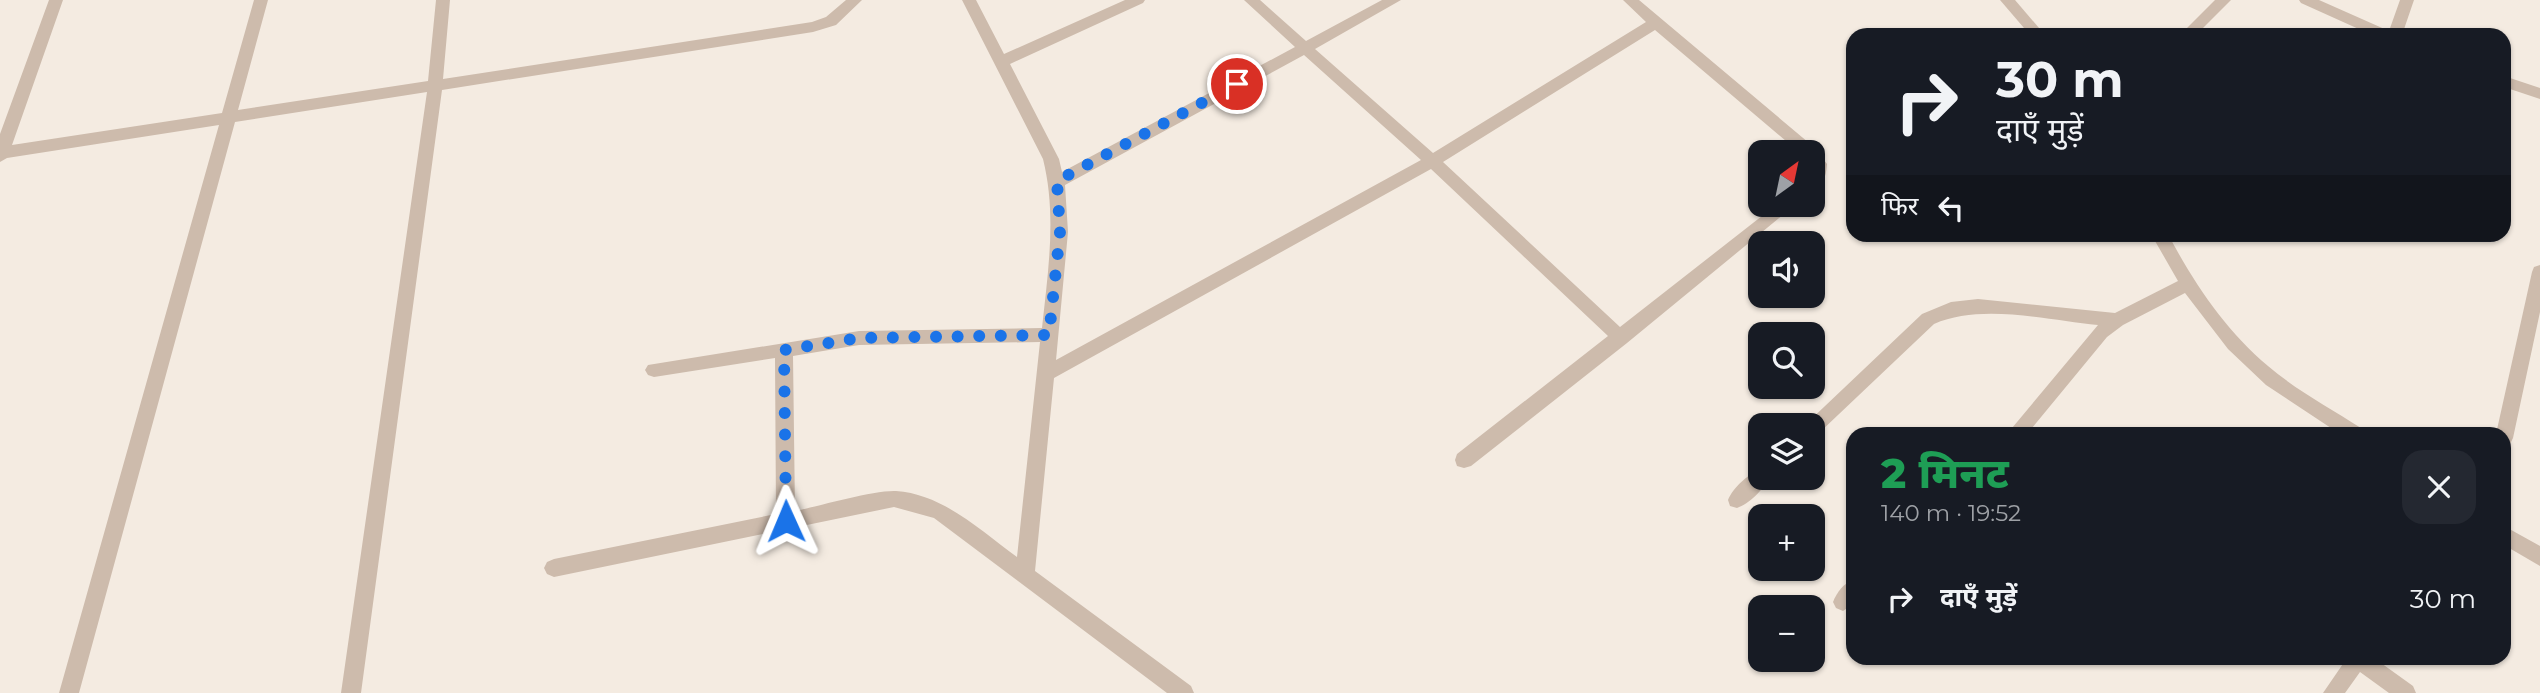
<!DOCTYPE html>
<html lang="hi">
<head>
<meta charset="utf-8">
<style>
  :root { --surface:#171b24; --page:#242831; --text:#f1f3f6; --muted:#9ea1a6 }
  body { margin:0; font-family:Montserrat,"Noto Sans Devanagari",sans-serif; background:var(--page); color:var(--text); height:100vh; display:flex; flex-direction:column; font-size:26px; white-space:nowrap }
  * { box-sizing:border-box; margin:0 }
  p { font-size:23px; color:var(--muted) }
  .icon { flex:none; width:38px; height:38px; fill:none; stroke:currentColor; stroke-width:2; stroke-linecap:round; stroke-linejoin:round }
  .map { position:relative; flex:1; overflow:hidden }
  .drawer { position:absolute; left:1846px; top:427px; width:665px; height:238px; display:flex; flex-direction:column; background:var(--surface); border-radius:21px; box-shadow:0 2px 5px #0004 }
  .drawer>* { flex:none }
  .top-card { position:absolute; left:1846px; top:28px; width:665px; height:214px; border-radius:21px; box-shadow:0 2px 5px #0004; background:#171b24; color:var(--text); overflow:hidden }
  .needle { width:46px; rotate:33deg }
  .fabs { position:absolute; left:1748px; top:140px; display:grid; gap:14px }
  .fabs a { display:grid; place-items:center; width:77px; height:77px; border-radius:14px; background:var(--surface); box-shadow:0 2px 5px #0004; font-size:35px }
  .pin { position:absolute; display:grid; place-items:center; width:60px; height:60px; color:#fff; margin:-30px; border:4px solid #fff; border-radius:50%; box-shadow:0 2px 7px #0007 }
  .me { position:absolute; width:77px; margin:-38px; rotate:359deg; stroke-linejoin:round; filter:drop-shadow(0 0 5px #0008) }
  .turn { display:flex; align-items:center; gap:24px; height:147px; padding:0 35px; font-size:32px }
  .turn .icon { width:91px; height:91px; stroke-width:2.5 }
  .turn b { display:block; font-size:49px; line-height:60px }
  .then { display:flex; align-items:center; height:66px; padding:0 35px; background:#0003; gap:14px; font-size:26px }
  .round { display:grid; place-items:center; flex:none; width:74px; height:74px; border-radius:21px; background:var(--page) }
  .overview { display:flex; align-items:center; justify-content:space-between; height:119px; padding:0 35px }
  h1 { font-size:42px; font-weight:800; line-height:52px; color:#1e9e55 }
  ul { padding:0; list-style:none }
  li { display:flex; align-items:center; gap:21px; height:105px; padding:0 35px }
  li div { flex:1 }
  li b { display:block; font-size:26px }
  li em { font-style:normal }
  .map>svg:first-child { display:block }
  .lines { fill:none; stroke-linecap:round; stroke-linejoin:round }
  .minor { fill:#cdbbac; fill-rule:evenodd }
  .route { stroke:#1a73e8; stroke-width:12; stroke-dasharray:0 21.6 }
</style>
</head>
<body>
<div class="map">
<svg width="2540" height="693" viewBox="0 0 2540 693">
  <rect width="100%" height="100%" fill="#f4ebe1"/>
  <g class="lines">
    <g class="minor">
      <path d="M49 0H63L12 145 222 113 254 0H268L238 110 428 81 436 0H450L443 79 812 22 826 17 846 0H862L836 25 813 32 442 90 361 693H341L427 92 235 122 79 693H59L219 125 7 158 0 162V134Z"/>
      <path d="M962 0H976L1004 54 1125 0H1145L1143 3 1010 64 1059 159 1062 172 1295 47 1244 0H1260L1306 41 1382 0H1401L1315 49 1433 153 1646 22 1623 0H1639L1815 148 1827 164C1826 175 1825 184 1813 188V152H1799L1655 30 1443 162 1620 327 1776 205H1795L1627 343 1471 466 1464 468 1457 466 1455 460 1457 454 1608 336 1431 169 1054 378 1035 571 1191 686 1194 693H1167L934 518 894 507 554 577 547 574 544 568 547 562 554 559 776 514 775 358 654 377 648 375 645 370 648 365 859 331 1042 328C1048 271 1057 215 1043 159ZM1304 55 1421 160 1056 360 1068 232 1065 185ZM1040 342 1017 557C981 531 943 494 896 491 873 490 820 506 795 511L793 356 859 345Z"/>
      <path d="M2000 0H2015L2045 35H2030Z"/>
      <path d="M2215 0H2231L2196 35H2180Z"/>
      <path d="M2299 0H2319L2389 31 2400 0H2414L2402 35H2372L2301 3Z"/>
      <path d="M2504 76 2540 88V99L2504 87Z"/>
      <path d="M2151 234H2168C2193 282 2226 331 2268 366 2296 390 2330 408 2361 428L2364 434H2340L2266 385 2228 349 2185 293 2123 325 2107 337 2027 434H2007L2098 325C2047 320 1981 303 1934 324L1819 433 1813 436V425H1805L1922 314 1951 302 1978 299 2115 313 2178 281Z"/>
      <path d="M2540 265V312L2513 438 2510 444 2504 446V434H2496L2532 272 2534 267Z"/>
      <path d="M1760 470V478H1769C1764 489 1749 504 1737 508L1730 506 1728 500C1733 488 1748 474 1760 470Z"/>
      <path d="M2504 526 2540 546V566L2504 545Z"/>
      <path d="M1853 580V604L1843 611 1836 608 1833 602C1837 592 1843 584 1853 580Z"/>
      <path d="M2347 658H2374L2413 686 2416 693H2389L2360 672 2345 693H2323Z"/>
    </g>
  </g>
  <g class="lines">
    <path class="route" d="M786 521 784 350 859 338 1049 335 1060 232 1057 181 1237 84"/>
  </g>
</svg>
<div class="fabs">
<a><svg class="needle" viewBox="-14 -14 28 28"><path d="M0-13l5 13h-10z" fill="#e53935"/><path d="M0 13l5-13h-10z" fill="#9ea1a6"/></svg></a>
<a><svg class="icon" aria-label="sound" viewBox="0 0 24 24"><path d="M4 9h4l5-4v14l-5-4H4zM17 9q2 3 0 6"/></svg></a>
<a><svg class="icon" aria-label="search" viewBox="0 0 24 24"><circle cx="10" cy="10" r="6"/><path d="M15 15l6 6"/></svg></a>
<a><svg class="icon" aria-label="layers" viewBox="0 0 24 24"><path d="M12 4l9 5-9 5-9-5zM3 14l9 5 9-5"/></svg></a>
<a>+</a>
<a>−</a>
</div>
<div class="pin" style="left:1237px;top:84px;background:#d93025"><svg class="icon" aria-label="arrive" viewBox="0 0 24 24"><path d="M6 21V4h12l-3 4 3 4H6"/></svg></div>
<svg class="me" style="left:786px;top:521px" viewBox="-20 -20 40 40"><path d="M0-17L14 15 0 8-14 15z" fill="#1a73e8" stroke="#fff" stroke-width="4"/></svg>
<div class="top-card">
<div class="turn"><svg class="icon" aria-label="right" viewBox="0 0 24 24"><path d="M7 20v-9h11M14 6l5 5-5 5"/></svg><div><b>30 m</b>दाएँ मुड़ें</div></div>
<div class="then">फिर<svg class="icon" aria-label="left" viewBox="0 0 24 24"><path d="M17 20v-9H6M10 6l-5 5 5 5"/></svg></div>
</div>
<section class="drawer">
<div class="overview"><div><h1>2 मिनट</h1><p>140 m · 19:52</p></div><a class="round"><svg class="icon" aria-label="close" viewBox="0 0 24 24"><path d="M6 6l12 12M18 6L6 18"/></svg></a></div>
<ul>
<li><svg class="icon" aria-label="right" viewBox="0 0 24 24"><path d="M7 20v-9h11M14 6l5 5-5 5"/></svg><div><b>दाएँ मुड़ें</b></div><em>30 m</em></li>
</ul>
</section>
</div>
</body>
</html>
